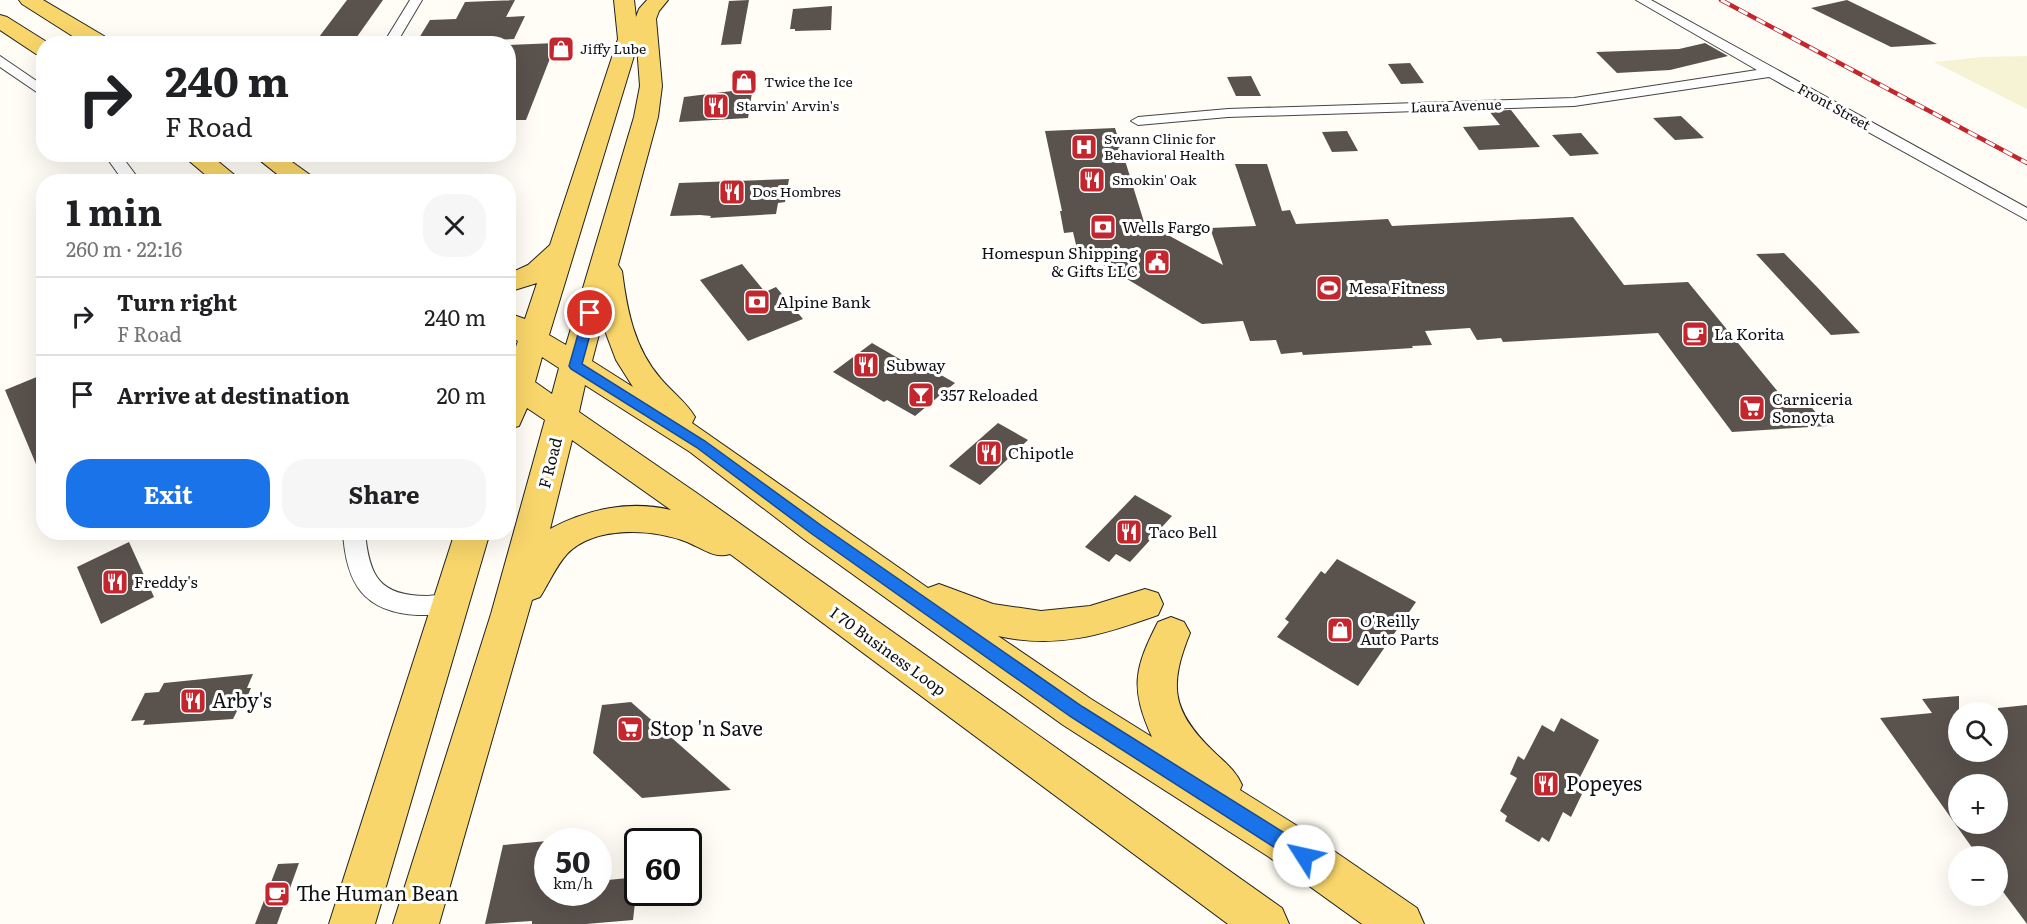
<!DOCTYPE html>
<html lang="en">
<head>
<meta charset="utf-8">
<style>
  :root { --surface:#fff; --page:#f6f6f6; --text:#202124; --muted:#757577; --line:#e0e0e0; --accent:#1a73e8 }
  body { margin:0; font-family:Literata,serif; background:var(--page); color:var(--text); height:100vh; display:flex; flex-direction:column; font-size:22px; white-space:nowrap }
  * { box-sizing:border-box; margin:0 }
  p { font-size:20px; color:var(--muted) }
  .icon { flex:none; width:33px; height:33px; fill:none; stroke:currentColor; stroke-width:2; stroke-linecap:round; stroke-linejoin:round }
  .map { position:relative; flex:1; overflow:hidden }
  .drawer { position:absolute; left:36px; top:174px; width:480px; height:366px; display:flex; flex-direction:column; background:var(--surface); border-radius:24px; box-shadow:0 6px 24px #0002 }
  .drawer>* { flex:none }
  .guide { position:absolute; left:36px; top:36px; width:480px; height:126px; border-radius:24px; box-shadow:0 6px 24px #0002; background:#fff; color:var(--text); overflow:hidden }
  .tools { position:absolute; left:1948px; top:702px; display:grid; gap:12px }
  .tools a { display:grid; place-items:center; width:60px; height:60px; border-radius:50%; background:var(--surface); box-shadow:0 6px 24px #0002; font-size:30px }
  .speed { position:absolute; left:534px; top:828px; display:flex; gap:12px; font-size:30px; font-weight:700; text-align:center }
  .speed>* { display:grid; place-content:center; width:78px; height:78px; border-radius:50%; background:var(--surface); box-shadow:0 6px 24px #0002; line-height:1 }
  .speed small { font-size:15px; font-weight:400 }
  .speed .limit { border:3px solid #111; border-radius:9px; background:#fff; color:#111 }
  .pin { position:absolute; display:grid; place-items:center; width:51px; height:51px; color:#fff; margin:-26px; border:3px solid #fff; border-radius:50%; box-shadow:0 2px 6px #0007 }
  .me { position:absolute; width:66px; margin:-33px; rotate:305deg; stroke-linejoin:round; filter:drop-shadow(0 0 4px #0008) }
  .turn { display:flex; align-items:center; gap:21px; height:126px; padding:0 30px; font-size:27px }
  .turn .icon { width:78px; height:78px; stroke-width:2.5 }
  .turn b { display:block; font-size:42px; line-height:51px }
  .round { display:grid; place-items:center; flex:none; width:63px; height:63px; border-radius:24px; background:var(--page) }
  .headline { display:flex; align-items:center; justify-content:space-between; height:102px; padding:0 30px }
  h1 { font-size:36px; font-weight:700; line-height:45px }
  .action { display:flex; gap:12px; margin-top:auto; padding:12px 30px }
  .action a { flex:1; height:69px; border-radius:24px; background:var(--accent); color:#fff; font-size:24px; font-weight:700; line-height:69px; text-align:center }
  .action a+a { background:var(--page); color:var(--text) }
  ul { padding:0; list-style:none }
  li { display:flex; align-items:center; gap:18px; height:78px; padding:0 30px; border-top:2px solid var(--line) }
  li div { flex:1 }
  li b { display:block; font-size:22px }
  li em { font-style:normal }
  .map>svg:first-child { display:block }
  .farmland { fill:#f6f3d4 }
  .building { fill:#5a524d; fill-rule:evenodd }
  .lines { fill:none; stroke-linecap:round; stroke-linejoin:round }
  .street-casing { stroke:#444; stroke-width:2 }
  .primary-casing { stroke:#222; stroke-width:2 }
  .street { fill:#fff; fill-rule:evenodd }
  .primary { fill:#f9d66b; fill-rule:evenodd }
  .rail-casing { stroke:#c4262e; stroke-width:4.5 }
  .rail { stroke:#fff; stroke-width:3; stroke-dasharray:10; stroke-linecap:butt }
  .route { fill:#1a73e8; stroke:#114b97; stroke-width:1.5 }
  .labels { text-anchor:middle; stroke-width:6; stroke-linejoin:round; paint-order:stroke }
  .far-poi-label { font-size:14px; fill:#111; stroke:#fff; text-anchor:start }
  .far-street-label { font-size:14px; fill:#111; stroke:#fff }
  .poi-label { font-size:16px; fill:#111; stroke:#fff; text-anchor:start }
  .street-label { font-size:16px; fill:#111; stroke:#fff }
  .near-poi-label { font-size:20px; fill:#111; stroke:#fff; text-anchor:start }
</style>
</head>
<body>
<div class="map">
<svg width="2027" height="924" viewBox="0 0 2027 924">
  <rect width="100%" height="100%" fill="#fffdf5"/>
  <path class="farmland" d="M2027 56V109L1934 62 1982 57Z"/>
  <g class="building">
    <path d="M347 0H383L354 41 326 42 330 36 319 37Z"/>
    <path d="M515 0 506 17 525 16 514 39 416 43 430 20 456 19 465 2Z"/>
    <path d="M749 0 741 44 721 45 729 1Z"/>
    <path d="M1847 0 1915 33 1937 44 1891 47 1811 8Z"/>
    <path d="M832 6 831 30 795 31V29H790L793 9Z"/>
    <path d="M556 43 526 120H508V45Z"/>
    <path d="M1705 43 1728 56 1670 70 1617 73 1596 52 1679 49Z"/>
    <path d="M1410 63 1424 83 1401 84 1388 64Z"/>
    <path d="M1251 76 1261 96H1236L1227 77Z"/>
    <path d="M754 80 748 118 679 122 684 97 732 91 734 81Z"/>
    <path d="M1511 110 1540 147 1479 150 1463 127 1500 125 1489 111Z"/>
    <path d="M1681 116 1704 138 1675 140 1653 118Z"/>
    <path d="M1115 128 1144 222 1223 265 1210 228 1256 226 1235 164H1267L1282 211 1290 210 1296 224 1388 219 1392 226 1573 217 1624 285 1688 282 1783 398 1803 397 1827 426 1732 432 1658 333 1503 342 1501 338 1477 340 1470 328 1425 331 1432 345 1412 346 1413 348 1303 355 1302 352 1281 354 1276 340 1250 341 1243 321 1202 324 1077 249 1073 232 1064 233 1060 211H1062L1045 131Z"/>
    <path d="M1347 131 1358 151 1332 152 1322 132Z"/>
    <path d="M1581 133 1599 154 1570 156 1552 135Z"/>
    <path d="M789 179 785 202 778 203 776 214 710 218 711 216 700 215 670 216 679 183Z"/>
    <path d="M1784 253 1818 288 1860 333 1831 335 1756 254Z"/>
    <path d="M742 264 765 292 776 287 803 319 748 341 700 280Z"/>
    <path d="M872 343 922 372 927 367 955 383 915 416 887 400 884 402 833 372Z"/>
    <path d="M44 374V481H43L5 390Z"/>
    <path d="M998 423 1028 440 980 485 949 466Z"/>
    <path d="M1135 495 1172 516 1130 562 1116 554 1109 562 1085 547Z"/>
    <path d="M129 542 154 597 101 624 77 567Z"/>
    <path d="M1337 559 1416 602 1358 686 1277 637 1289 622 1285 619 1321 571 1325 574Z"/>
    <path d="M253 674 247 688H251L242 709H238L233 719 143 725 145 720 131 721 145 693 159 692 164 683Z"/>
    <path d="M1959 696V752H1998V708L2027 705V924L1998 885V856H1978L1880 718 1932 713 1922 699ZM1959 784H1998V824H1959Z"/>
    <path d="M631 702 731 790 642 798 593 753 602 705Z"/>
    <path d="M1561 718 1599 740 1574 789 1582 794 1571 817 1563 812 1549 842 1542 837 1539 842 1505 821 1507 816 1500 811 1517 778 1510 774 1518 756 1524 760 1542 725 1554 732Z"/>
    <path d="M548 841V892H598V881L638 877 633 920 586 924H532V921L485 924 503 845Z"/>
    <path d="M299 863 277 924H255L278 864Z"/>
  </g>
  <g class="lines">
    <defs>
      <g id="street">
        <path d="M410 0H422L396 44H383Z"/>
        <path d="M1636 0H1651L2027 208V220L1769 77 1574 106 1228 117 1138 125 1131 121 1138 117 1228 109 1574 98 1757 70Z"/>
        <path d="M0 56 44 86V97L0 67Z"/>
        <path d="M104 154H120L141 182H124Z"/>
        <path d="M343 532H365C369 576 379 596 427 596 438 595 448 594 459 597L463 604 459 611C446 615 431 615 418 615 363 612 346 583 343 532Z"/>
      </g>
      <g id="primary">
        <path d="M19 0H43L109 39 111 44H85L22 4Z"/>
        <path d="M614 0H634L636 17 639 9 647 0H668L659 11 656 19 662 86 658 117 618 265 622 271C627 310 634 348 661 379 672 392 686 402 695 417L692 423 928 588 939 584 993 604 1041 611 1090 606 1145 589 1158 593 1163 604 1158 615C1102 635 1058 649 998 636L1091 699 1152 737C1130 688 1134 669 1158 622L1171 617 1184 622 1190 633C1169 685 1171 710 1212 750 1224 762 1235 769 1242 785L1240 790 1299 827 1417 908 1424 924H1362L1269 857 1063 725 805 540 690 452 585 385 579 412 701 496 1282 908 1289 924H1228L730 554C714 559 702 548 687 542 653 529 595 525 567 554 556 566 549 583 540 597L532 600 439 924H393L491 614 545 420 527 408 519 426 508 429V369L518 341 508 336V313L525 319 537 283 508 292V274L528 265 550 245 618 39ZM637 46 640 86 634 117 566 345 549 335ZM602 323 616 360 633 387 592 361ZM542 357 559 368 552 394 535 382ZM572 440 671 510C630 500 587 509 550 529Z"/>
        <path d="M0 15 7 17 50 44H44V55L36 54 0 30Z"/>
        <path d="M181 154H209L243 182H214Z"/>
        <path d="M252 154H281L313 177 316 182H287Z"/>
        <path d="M455 532H490L375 924H329Z"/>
      </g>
    </defs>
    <use href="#street" class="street-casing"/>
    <use href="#primary" class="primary-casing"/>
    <use href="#street" class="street"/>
    <use href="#primary" class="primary"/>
    <defs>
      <path id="rail" d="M1721 0 2027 163"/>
    </defs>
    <use href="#rail" class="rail-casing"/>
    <use href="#rail" class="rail"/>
  </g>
  <path class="route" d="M590 309 596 313 582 364 705 441 822 526 1083 707 1310 849 1313 856 1310 862 1304 864 1297 862 1071 717 812 534 696 447 571 369 569 366 584 313Z"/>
  <defs>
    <symbol id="shop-square" viewBox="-11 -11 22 22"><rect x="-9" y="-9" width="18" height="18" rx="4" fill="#c4262e" stroke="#fff"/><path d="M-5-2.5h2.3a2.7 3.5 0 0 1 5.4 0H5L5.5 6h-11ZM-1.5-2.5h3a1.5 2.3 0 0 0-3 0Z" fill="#fff"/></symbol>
    <symbol id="restaurant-square" viewBox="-11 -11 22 22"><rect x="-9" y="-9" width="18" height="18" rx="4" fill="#c4262e" stroke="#fff"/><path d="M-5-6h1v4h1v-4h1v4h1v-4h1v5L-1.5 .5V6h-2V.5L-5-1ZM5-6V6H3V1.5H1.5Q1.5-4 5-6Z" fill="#fff"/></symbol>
    <symbol id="hospital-square" viewBox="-11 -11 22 22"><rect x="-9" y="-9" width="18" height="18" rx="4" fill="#c4262e" stroke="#fff"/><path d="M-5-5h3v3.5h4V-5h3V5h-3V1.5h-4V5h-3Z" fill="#fff"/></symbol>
    <symbol id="bank-square" viewBox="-11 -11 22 22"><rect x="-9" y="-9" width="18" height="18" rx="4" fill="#c4262e" stroke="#fff"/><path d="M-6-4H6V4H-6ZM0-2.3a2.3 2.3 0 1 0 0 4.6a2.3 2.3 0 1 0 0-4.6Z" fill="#fff"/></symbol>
    <symbol id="civic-square" viewBox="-11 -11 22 22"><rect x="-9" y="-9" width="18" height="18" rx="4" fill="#c4262e" stroke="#fff"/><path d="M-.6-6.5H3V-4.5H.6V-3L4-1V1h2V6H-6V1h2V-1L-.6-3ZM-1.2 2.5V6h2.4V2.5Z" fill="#fff"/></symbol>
    <symbol id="stadium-square" viewBox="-11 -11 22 22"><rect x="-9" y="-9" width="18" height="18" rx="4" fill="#c4262e" stroke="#fff"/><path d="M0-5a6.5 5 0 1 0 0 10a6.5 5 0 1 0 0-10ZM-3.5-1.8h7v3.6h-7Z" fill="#fff"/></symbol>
    <symbol id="cafe-square" viewBox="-11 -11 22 22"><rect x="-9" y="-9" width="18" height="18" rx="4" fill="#c4262e" stroke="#fff"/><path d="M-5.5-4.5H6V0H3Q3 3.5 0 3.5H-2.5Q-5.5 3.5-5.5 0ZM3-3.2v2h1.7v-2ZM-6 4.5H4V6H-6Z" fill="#fff"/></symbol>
    <symbol id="bar-square" viewBox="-11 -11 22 22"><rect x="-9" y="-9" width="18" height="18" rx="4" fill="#c4262e" stroke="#fff"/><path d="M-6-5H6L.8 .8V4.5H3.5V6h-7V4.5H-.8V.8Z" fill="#fff"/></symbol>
    <symbol id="supermarket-square" viewBox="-11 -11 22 22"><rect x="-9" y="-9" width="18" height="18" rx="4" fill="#c4262e" stroke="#fff"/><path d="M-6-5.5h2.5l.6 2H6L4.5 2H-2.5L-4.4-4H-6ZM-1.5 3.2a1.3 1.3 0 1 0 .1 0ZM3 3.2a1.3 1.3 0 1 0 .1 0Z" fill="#fff"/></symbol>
  </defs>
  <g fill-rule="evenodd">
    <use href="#shop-square" x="546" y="34" width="30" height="30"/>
    <use href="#shop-square" x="729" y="67" width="30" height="30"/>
    <use href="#restaurant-square" x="701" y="91" width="30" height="30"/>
    <use href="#hospital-square" x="1069" y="132" width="30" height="30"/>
    <use href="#restaurant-square" x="1077" y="165" width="30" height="30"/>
    <use href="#restaurant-square" x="717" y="177" width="30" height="30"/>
    <use href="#bank-square" x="1088" y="212" width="30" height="30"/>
    <use href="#civic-square" x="1142" y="247" width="30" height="30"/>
    <use href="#stadium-square" x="1314" y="273" width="30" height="30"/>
    <use href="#bank-square" x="742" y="287" width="30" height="30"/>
    <use href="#cafe-square" x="1680" y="319" width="30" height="30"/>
    <use href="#restaurant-square" x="851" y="350" width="30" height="30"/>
    <use href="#bar-square" x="906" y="380" width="30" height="30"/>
    <use href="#supermarket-square" x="1737" y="393" width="30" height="30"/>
    <use href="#restaurant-square" x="974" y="438" width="30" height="30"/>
    <use href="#restaurant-square" x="1114" y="517" width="30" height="30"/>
    <use href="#restaurant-square" x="100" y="567" width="30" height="30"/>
    <use href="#shop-square" x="1325" y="615" width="30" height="30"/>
    <use href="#restaurant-square" x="178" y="686" width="30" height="30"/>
    <use href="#supermarket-square" x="615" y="714" width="30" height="30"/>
    <use href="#restaurant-square" x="1531" y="769" width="30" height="30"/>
    <use href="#cafe-square" x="262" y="879" width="30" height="30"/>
  </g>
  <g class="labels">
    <g class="far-poi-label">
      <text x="580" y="54">Jiffy Lube</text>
      <text x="764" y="87">Twice the Ice</text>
      <text x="736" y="111">Starvin' Arvin's</text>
      <text x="1104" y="144">Swann Clinic for<tspan x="1104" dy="16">Behavioral Health</tspan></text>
      <text x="1112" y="185">Smokin' Oak</text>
      <text x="752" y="197">Dos Hombres</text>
    </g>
    <g class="far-street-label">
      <text transform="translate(1456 106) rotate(-2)" y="5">Laura Avenue</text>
      <text transform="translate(1834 107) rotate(29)" y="5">Front Street</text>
    </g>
    <g class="poi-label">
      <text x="1122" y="233">Wells Fargo</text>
      <text x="1138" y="259" text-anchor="end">Homespun Shipping<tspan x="1138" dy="18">&amp; Gifts LLC</tspan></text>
      <text x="1348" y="294">Mesa Fitness</text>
      <text x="777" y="308">Alpine Bank</text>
      <text x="1714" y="340">La Korita</text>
      <text x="886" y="371">Subway</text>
      <text x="940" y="401">357 Reloaded</text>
      <text x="1772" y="405">Carniceria<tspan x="1772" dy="18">Sonoyta</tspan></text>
      <text x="1008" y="459">Chipotle</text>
      <text x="1148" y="538">Taco Bell</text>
      <text x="134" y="588">Freddy's</text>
      <text x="1360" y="627">O'Reilly<tspan x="1360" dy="18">Auto Parts</tspan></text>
    </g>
    <g class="street-label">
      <text transform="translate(550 463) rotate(-76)" y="6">F Road</text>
      <text transform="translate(888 651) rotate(36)" y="6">I 70 Business Loop</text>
    </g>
    <g class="near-poi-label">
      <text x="212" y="708">Arby's</text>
      <text x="650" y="736">Stop 'n Save</text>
      <text x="1566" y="791">Popeyes</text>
      <text x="296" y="901">The Human Bean</text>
    </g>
  </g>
</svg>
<div class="tools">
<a><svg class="icon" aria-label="search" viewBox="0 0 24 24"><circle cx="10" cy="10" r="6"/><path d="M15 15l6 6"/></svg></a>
<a>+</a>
<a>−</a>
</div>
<div class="speed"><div>50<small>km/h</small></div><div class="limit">60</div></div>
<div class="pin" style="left:590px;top:313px;background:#d93025"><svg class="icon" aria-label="arrive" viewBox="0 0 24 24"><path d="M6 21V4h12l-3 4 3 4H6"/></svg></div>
<svg class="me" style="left:1304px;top:856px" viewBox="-20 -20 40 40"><circle r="19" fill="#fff"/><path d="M0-13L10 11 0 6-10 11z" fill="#1a73e8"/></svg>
<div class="guide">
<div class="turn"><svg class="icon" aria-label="right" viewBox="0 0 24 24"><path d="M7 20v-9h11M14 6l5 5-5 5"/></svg><div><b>240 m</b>F Road</div></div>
</div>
<section class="drawer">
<div class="headline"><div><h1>1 min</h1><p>260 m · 22:16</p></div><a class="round"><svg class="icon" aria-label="close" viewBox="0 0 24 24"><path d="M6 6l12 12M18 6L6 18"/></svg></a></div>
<ul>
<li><svg class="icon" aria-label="right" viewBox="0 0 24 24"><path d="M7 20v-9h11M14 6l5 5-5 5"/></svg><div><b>Turn right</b><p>F Road</p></div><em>240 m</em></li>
<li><svg class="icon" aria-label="arrive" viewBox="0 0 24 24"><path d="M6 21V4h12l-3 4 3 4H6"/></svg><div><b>Arrive at destination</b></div><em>20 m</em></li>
</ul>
<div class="action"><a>Exit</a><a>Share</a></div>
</section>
</div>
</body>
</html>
